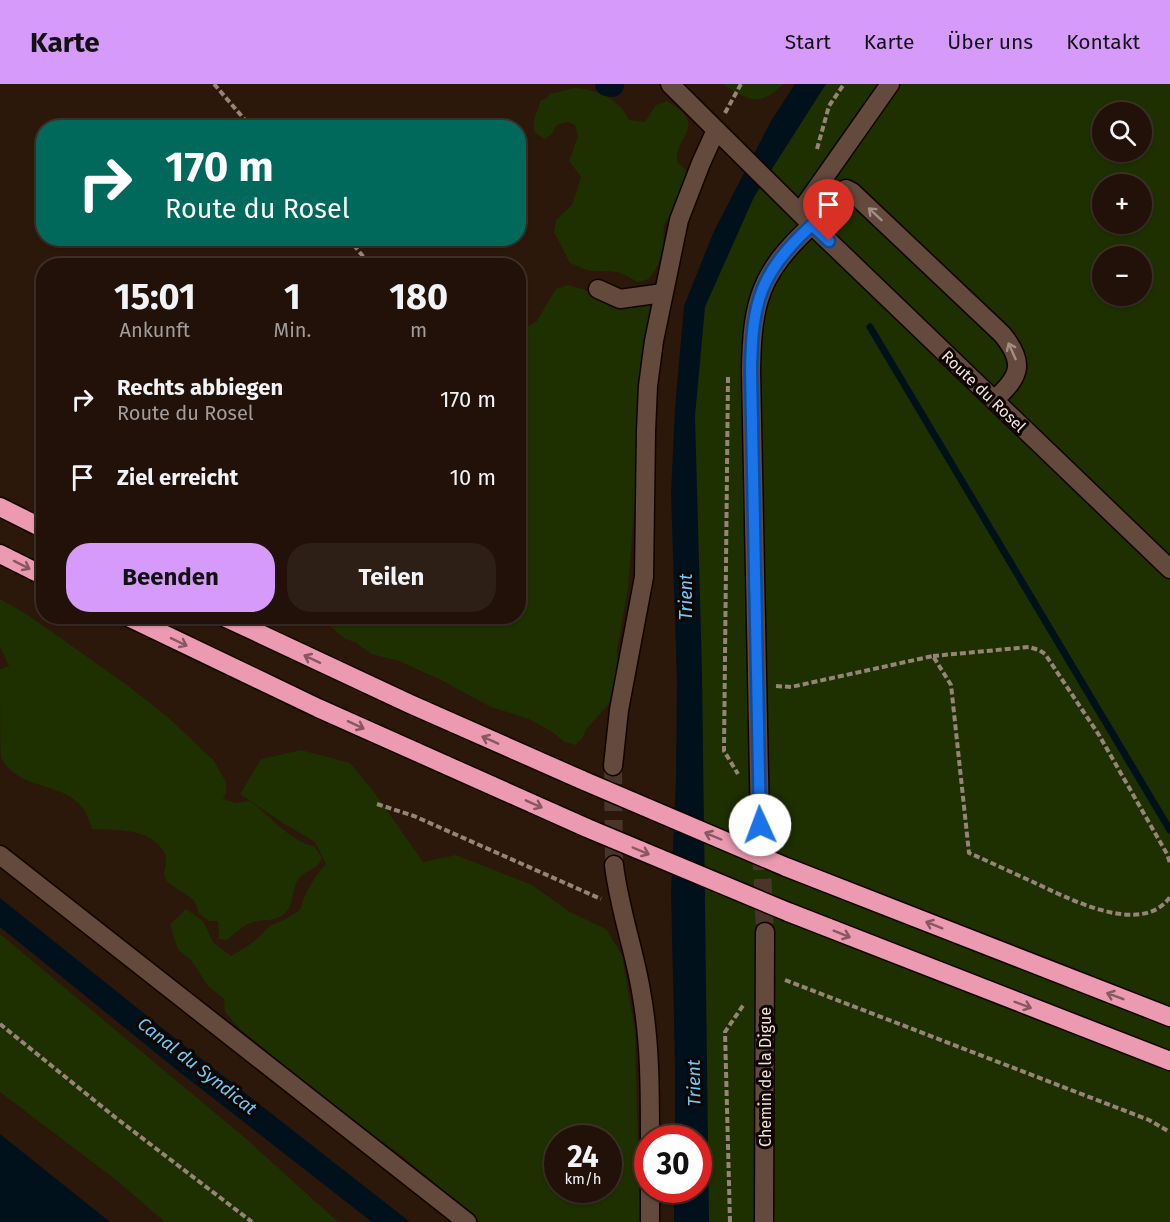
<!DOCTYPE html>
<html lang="de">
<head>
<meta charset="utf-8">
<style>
  :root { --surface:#211108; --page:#2d1f16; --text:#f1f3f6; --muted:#a29d9c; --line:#3e3129; --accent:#d69bfa }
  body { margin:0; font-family:"Fira Sans",sans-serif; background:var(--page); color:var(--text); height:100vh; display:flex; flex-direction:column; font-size:22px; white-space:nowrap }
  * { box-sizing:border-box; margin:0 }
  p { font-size:20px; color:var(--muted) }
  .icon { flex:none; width:33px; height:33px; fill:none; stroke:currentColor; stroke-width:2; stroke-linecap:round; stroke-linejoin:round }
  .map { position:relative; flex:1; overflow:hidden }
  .details { position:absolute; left:36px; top:174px; width:490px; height:366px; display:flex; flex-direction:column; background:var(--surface); border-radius:24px; box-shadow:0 2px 4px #0004,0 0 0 2px var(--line) }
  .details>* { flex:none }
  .hud { position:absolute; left:36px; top:36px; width:490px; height:126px; border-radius:24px; box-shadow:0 2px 4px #0004,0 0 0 2px var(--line); background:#00695c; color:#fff; overflow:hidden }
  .controls { position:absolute; left:1092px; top:18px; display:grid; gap:12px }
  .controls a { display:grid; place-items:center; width:60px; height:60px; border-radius:50%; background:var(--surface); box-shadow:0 2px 4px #0004,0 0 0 2px var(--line); font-size:30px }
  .speed { position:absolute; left:544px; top:1041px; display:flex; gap:12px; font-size:30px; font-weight:700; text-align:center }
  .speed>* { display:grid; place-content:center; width:78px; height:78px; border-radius:50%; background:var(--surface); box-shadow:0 2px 4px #0004,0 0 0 2px var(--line); line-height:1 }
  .speed small { font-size:15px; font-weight:400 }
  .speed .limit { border:9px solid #d22; background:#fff; color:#111 }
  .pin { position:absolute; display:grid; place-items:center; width:51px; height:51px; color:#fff; margin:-62px -26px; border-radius:50% 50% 50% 0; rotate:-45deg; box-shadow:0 0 6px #0007 }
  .pin .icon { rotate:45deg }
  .me { position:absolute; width:66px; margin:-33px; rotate:358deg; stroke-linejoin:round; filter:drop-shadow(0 0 4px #0008) }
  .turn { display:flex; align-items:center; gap:21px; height:126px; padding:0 30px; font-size:27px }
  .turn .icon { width:78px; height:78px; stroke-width:2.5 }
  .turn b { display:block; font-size:42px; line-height:51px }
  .eta { display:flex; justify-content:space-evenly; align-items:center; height:102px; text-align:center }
  .eta b { font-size:36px; font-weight:700; line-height:42px }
  .button { display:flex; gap:12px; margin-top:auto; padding:12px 30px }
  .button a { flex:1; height:69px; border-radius:24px; background:var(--accent); color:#111; font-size:24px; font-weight:700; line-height:69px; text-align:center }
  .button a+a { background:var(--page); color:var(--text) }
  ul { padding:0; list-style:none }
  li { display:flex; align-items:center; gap:18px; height:78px; padding:0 30px }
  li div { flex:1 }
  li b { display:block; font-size:22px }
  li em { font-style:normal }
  header { display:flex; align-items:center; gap:36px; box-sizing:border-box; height:84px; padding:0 30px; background:var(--accent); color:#111 }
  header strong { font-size:28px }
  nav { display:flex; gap:33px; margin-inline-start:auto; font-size:21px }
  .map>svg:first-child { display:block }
  .green { fill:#1e2f00; fill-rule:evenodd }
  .water { fill:#00111c }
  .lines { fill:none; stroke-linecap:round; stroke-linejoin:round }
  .stream { stroke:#00111c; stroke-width:7 }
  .canal { stroke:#00111c; stroke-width:24 }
  .minor-tunnel { stroke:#4a352a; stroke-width:18; stroke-dasharray:18 9; stroke-linecap:butt }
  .minor-casing { stroke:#130300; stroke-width:21 }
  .highway-casing { stroke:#130300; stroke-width:21 }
  .path { stroke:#96847a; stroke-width:4; stroke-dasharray:6 3; stroke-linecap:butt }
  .minor { stroke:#634a3d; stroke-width:18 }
  .highway { stroke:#eb9ab1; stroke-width:18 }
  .highway-bridge-casing { stroke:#130300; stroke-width:21; stroke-linecap:butt }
  .highway-bridge { stroke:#eb9ab1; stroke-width:18 }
  .oneway { stroke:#a38e84 }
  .oneway2 { stroke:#875762 }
  .route-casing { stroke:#114b97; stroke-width:15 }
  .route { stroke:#1a73e8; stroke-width:10 }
  .labels { text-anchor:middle; stroke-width:6; stroke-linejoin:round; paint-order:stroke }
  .street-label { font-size:16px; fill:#f1e2da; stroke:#0d0502 }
  .water-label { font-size:18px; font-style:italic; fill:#6acbfd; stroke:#0d0502 }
</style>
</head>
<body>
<header>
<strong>Karte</strong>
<nav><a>Start</a><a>Karte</a><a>Über uns</a><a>Kontakt</a></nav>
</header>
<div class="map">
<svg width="1170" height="1138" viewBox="0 0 1170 1138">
  <rect width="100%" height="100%" fill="#2c170b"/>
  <g class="green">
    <path d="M722 0H783C760 25 747 15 722 0Z"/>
    <path d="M813 0H1170V1138H689L699 1106V1054H689L685 368 701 219 747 104ZM1102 28H1142V68H1102ZM1102 100H1142V140H1102ZM1102 172H1142V212H1102Z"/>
    <path d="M574 4C596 5 620 15 629 36L645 38 656 21 667 17C710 42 675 49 677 78L688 88 693 110 686 122 668 134 664 142 663 166 658 181 649 195 637 198C617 185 616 188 594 187 586 187 578 182 570 179L554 148 556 136 572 121 581 93 569 77 578 52 575 41 568 38 557 41 552 50 545 55 535 49 533 39 541 16 546 15 550 10Z"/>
    <path d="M568 201 585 206 615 223 626 225 642 218 650 221 628 504 617 567 618 583 614 598 613 615 586 646 582 655 575 661 563 657 551 647 529 635 491 623 441 596 399 577 371 570 355 558 345 555 320 533 519 532V247L536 238 556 205Z"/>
    <path d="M0 515 28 531 127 601 169 634 214 677 226 698V709L223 715 236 719 250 717C268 730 292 759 314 762L322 774C317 787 305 785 298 796 291 806 295 820 284 830 275 838 263 835 253 838 241 842 236 850 226 856L219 855 218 837H209L198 829C198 811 179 809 168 798 161 791 166 785 166 777 166 771 164 768 161 764 145 743 116 747 92 745 90 739 87 730 83 724 62 697 19 707 1 674 0 666 0 599 0 585L9 582 0 563Z"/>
    <path d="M301 666 350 679 374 708 423 778 456 771 532 801 570 828 606 845 622 871 635 947 640 1138H480L400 1070 346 1033 240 945 225 928 224 915 208 902 191 876 178 866 170 841 186 825 203 837 213 858 231 872 251 860 271 841 284 836 300 826C305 808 313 794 326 780L315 758 283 739 240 710 261 675ZM558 1054H609V1106H558Z"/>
    <path d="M0 850 243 1052 338 1138H165L116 1096 0 1008Z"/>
  </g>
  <g class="water">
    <path d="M795 0H826L754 113 705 223 695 332 702 588 709 1138H674V1106H699V1054H675V978L671 808 676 695 677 598 671 409 675 324 684 222 714 147 771 37Z"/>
    <path d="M0 814 181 959 410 1138H372L177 986 0 843Z"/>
    <path d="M0 1050 110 1138H0Z"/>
  </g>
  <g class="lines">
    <path class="stream" d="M870 243 1170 746"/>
    <path class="canal" d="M607 0 612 1"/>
    <g class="minor-tunnel">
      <path d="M613 682 614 781"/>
      <path d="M760 741 765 848"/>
    </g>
    <defs>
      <g id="minor">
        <path d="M670 0 812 141 1170 485"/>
        <path d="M800 128 890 0"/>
        <path d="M809 138 829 112 846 105 852 108 1002 250C1026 279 1020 293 994 316"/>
        <path d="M598 205 620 215 663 209"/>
        <path d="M613 682 619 626 644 493 646 347 648 302 654 257 679 136 701 79 716 46"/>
        <path d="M760 741 751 287C752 218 760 188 812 141"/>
        <path d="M0 771 467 1138"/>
        <path d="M614 781C619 824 634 865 641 907 650 956 650 1005 650 1054"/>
        <path d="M650 1106V1138"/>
        <path d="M764 1138 765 848"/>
      </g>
      <g id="highway">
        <path d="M0 423 44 445"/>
        <path d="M0 470 44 492"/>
        <path d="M126 532 318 624 587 744"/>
        <path d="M222 532 410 620 582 696"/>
        <path d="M786 783 1170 933"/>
        <path d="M788 828 1170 977"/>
      </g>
    </defs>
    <use href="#minor" class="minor-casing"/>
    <use href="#highway" class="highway-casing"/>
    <g class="path">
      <path d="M214 0 252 44"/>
      <path d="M725 29 741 0"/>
      <path d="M817 65 829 22 844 0"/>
      <path d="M348 154 371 182"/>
      <path d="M728 293 724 667 738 690"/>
      <path d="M933 572 1029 563 1039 566 1045 570 1099 651 1167 770 1170 779"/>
      <path d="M776 602 791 603 933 572 951 601 969 769C990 778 1011 788 1033 798 1066 813 1141 854 1170 813"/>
      <path d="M377 720 414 732 601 815"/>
      <path d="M785 896 1149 1036 1170 1048"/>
      <path d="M0 940 116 1034 252 1138"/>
      <path d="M730 1138 725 948 744 920"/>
    </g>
    <use href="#minor" class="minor"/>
    <use href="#highway" class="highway"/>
    <defs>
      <g id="highway-bridge">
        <path d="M582 696 786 783"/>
        <path d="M587 744 788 828"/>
      </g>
    </defs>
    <use href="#highway-bridge" class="highway-bridge-casing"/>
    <use href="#highway-bridge" class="highway-bridge"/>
  </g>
  <defs><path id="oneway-shaft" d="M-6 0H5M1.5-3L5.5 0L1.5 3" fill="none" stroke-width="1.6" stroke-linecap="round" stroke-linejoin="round" transform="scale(1.5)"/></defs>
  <g class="oneway">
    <use href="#oneway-shaft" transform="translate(875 130) rotate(-137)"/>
    <use href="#oneway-shaft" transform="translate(1012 267) rotate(-114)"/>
  </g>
  <g class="oneway2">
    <use href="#oneway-shaft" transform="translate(22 481) rotate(27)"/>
    <use href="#oneway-shaft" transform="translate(179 558) rotate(26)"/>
    <use href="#oneway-shaft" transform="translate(312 575) rotate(-155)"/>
    <use href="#oneway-shaft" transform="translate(356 641) rotate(25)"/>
    <use href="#oneway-shaft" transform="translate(490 656) rotate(-156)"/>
    <use href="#oneway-shaft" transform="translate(534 720) rotate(24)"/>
    <use href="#oneway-shaft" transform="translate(713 752) rotate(-157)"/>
    <use href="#oneway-shaft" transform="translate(641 767) rotate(23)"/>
    <use href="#oneway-shaft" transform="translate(934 841) rotate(-158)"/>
    <use href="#oneway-shaft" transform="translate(842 850) rotate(22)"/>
    <use href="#oneway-shaft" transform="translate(1115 912) rotate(-159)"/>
    <use href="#oneway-shaft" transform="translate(1023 921) rotate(21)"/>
  </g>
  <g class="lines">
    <defs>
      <path id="route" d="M760 741 751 287C752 218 760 188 812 141L829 157"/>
    </defs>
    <use href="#route" class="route-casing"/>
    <use href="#route" class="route"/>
  </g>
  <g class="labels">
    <g class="street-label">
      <text transform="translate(984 307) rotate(44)" y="6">Route du Rosel</text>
      <text transform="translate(765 993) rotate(-90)" y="6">Chemin de la Digue</text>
    </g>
    <g class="water-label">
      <text transform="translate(686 513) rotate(-90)" y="6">Trient</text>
      <text transform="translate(197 982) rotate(38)" y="6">Canal du Syndicat</text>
      <text transform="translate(694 999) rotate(-91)" y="6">Trient</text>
    </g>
  </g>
</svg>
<div class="controls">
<a><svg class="icon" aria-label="search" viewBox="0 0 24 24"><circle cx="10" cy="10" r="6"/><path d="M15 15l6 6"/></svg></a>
<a>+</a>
<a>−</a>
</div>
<div class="speed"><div>24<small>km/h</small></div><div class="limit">30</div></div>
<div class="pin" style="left:829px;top:157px;background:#d93025"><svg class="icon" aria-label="arrive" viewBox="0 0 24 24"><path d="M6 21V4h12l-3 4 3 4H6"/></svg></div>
<svg class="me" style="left:760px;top:741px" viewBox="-20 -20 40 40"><circle r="19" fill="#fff"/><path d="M0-13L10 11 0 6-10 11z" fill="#1a73e8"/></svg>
<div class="hud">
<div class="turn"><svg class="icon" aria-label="right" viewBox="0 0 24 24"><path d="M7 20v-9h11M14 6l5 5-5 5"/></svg><div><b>170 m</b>Route du Rosel</div></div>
</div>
<section class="details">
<div class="eta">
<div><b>15:01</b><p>Ankunft</p></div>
<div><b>1</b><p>Min.</p></div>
<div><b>180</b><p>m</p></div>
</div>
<ul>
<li><svg class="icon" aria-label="right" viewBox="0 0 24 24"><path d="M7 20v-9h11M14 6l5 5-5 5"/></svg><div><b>Rechts abbiegen</b><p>Route du Rosel</p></div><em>170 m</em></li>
<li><svg class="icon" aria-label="arrive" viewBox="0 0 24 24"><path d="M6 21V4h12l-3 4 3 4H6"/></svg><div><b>Ziel erreicht</b></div><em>10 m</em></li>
</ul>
<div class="button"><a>Beenden</a><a>Teilen</a></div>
</section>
</div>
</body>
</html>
